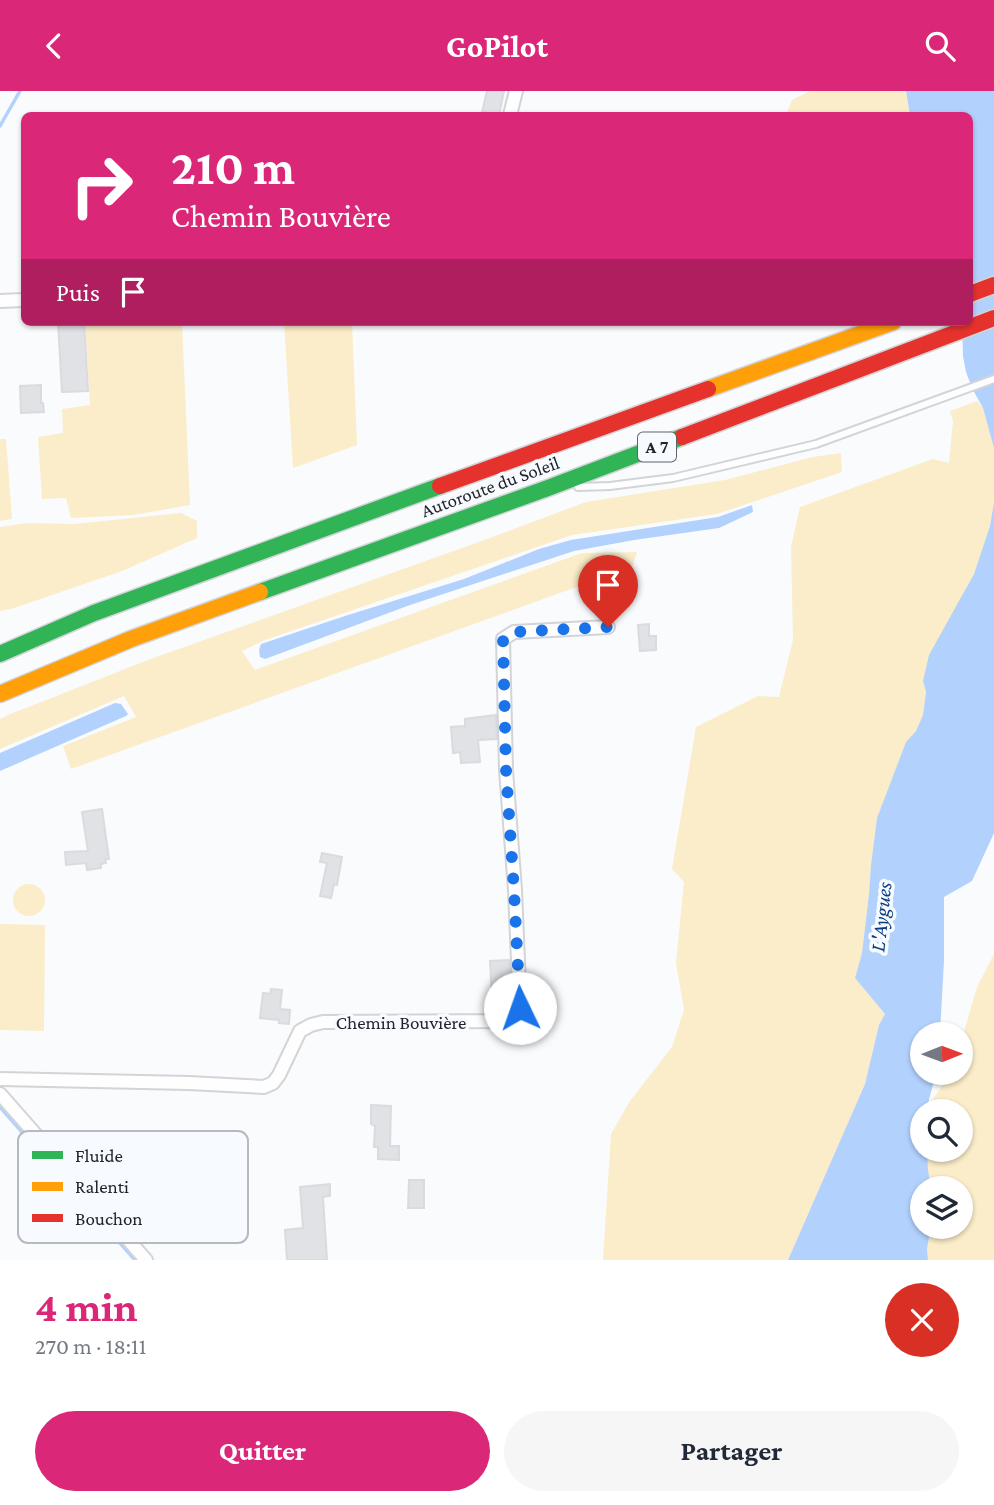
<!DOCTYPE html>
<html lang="fr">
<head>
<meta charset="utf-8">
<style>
  :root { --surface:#fff; --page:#f6f6f7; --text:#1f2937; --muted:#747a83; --accent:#db2777 }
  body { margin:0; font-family:"Crimson Pro",serif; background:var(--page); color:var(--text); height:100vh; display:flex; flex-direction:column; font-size:26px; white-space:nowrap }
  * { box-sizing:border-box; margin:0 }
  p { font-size:23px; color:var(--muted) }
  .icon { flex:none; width:38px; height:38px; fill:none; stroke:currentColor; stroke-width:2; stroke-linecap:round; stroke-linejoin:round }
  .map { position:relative; height:1169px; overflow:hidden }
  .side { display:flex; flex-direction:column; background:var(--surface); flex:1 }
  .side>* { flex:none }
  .banner { position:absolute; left:21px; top:21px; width:952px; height:214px; border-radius:10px; box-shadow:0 2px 5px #0004; background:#db2777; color:#fff; overflow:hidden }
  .needle { width:46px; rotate:89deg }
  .controls { position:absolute; left:910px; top:931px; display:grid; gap:14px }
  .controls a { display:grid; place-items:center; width:63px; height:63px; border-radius:50%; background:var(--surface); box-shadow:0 2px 5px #0004; font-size:35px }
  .pin { position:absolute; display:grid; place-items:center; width:60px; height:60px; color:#fff; margin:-72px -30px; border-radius:50% 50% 50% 0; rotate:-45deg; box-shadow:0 0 7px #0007 }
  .pin .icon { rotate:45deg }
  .me { position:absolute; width:77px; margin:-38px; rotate:357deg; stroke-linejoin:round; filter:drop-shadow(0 0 5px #0008) }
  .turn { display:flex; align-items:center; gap:24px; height:147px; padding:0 35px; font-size:32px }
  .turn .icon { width:91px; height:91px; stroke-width:2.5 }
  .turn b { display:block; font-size:49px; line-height:60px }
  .then { display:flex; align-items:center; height:66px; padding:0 35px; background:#0003; gap:14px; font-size:26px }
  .round { display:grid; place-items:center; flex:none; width:74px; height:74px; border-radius:37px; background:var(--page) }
  .overview { display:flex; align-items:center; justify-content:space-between; height:119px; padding:0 35px }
  h1 { font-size:42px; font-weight:700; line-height:52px; color:var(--accent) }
  .cta { display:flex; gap:14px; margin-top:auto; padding:14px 35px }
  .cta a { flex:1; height:80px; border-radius:42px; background:var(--accent); color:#fff; font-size:28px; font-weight:700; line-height:80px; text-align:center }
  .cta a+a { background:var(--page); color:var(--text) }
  header { display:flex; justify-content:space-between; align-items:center; height:91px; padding:0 35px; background:var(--accent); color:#fff; font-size:32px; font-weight:700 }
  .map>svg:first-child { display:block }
  .green { fill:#fbedc9 }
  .water { fill:#b2d1fd }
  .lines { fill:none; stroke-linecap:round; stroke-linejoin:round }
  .stream { stroke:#b2d1fd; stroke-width:3.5 }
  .building { fill:#e0e2e6; stroke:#d9dbde; stroke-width:2 }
  .lane-casing { stroke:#d2d4d8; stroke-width:10 }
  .street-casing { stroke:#d2d4d8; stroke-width:16 }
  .fast-casing { stroke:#d2d4d8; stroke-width:19 }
  .slow-casing { stroke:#d2d4d8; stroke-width:19 }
  .jam-casing { stroke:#d2d4d8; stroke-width:19 }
  .lane { stroke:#fefeff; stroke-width:6 }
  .street { stroke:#fefeff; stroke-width:12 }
  .fast { stroke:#30b455; stroke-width:16 }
  .slow { stroke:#ff9f0a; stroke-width:16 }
  .jam { stroke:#e5322d; stroke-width:16 }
  .route { stroke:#1a73e8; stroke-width:12; stroke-dasharray:0 21.6 }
  .labels { text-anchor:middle; stroke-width:7; stroke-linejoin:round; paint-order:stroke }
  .shield { fill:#f7faff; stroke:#606468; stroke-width:2 }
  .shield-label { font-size:18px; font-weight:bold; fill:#202327 }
  .street-label { font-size:19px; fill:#202327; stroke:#f7faff }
  .water-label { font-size:21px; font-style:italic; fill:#093c7f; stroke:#f7faff }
  .key { fill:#f7faff; stroke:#b6babe; stroke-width:2 }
  .key-label { font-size:19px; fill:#202327 }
</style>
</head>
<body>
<header><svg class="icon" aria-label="back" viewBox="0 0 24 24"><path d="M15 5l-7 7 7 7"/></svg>GoPilot<svg class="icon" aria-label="search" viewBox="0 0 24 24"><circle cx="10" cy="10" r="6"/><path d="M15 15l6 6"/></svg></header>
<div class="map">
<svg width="994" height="1169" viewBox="0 0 994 1169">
  <rect width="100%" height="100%" fill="#f9fbfd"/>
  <g class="green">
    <path d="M810 0H906L910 24H786L792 9Z"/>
    <path d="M85 231H182L190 414 134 424 71 427 66 407 42 408 38 346 63 342 62 318 90 314Z"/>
    <path d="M284 231H352L357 354 293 377Z"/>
    <path d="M977 310 983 317 994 357V411L990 435 974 483 966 497 923 590 926 601 923 624 916 640 906 652 877 727 871 774 869 803 862 862 855 887 885 923 879 934 865 993 788 1169H603L611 1043 630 1010 672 956 684 919 676 872 684 791 672 778 696 636 758 605 779 606 793 549 791 456 800 416 933 368 949 372 953 330 950 320Z"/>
    <path d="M0 348H6L12 428 0 430Z"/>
    <path d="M841 362 842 381 717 423 572 444 265 549 242 560 255 579 582 462 637 461 632 476 71 678 63 655 136 626 124 605 0 658V628L8 624 148 569 490 447 586 411 725 389 813 366Z"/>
    <path d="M181 422 197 430V447L122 480 11 518 0 520V436L28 432 74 433Z"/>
    <circle cx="29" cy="809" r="16"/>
    <path d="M0 833 45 834 44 940 0 939Z"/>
    <path d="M994 863V1169H928L927 1158 931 1136H961V1097H931L928 1079 927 1059H961V1020H927L933 1008 951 982H961V951L977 896Z"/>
  </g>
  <g class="water">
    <path d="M906 0H994V357L983 317 973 299 966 281 963 265 962 231H970V24H910Z"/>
    <path d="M994 411V742L972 790 944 806V869L940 943H922V982H936L926 1020H922V1059H927L928 1079 931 1097H922V1136H931L927 1158 928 1169H788L865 993 879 934 885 923 855 887 862 862 869 803 871 774 877 727 906 651 916 640 923 624 926 601 923 590 929 564 974 483 990 435Z"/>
    <path d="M752 414 753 421 719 437 634 449 574 460 410 514 265 568 260 566 259 559 261 553 345 525 464 488 539 458 571 449 718 426Z"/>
    <path d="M115 612 121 613 128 623 126 625 0 680V662Z"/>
  </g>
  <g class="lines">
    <g class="stream">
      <path d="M0 35 20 0"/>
      <path d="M0 1016 135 1169"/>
    </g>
  </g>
  <g class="building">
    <path d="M487 0H504L499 24H486V21H482Z"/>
    <path d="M58 231H84L88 300 62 301Z"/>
    <path d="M41 294V312H43L44 321 21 322 20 295Z"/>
    <path d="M649 533V545H656V559L640 560 638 534Z"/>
    <path d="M496 624 497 648 478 649 480 671 461 672 460 661 453 662 451 636 465 635V628Z"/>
    <path d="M102 718 109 768H105L106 772 101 773V777L87 779 86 772 66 774 65 761 88 760 82 721Z"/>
    <path d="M322 762 342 766 337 794 334 793 331 807 320 805 327 772 320 771Z"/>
    <path d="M509 869 511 916 508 921H493L490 870Z"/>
    <path d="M271 898 282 899 280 918 290 919 289 933 279 932V929L260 927 263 902 270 903Z"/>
    <path d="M371 1014 391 1015 390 1055H399V1069L378 1068V1056H374L375 1035 371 1033Z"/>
    <path d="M409 1089H424V1117H408Z"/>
    <path d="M330 1093V1105L323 1106 327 1169H287L285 1139 303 1137 300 1096Z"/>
  </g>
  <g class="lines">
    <defs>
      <path id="lane" d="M578 396 610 395 673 387 816 353 994 288"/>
      <g id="street">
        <path d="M510 24 516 0"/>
        <path d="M0 210 24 209"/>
        <path d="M0 988 189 992 264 996 273 992 279 984 300 940 311 934 323 931 510 930 517 926 520 917 515 799 506 679 503 548 514 541 608 536"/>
        <path d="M0 1003 146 1169"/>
      </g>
      <g id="fast">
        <path d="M260 501 548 397 682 346"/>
        <path d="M0 563 94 522 440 395"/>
      </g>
      <g id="slow">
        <path d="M708 298 893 231"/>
        <path d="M0 603 131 548 260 501"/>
      </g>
      <g id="jam">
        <path d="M970 203 994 194"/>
        <path d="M682 346 994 227"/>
        <path d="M440 395 708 298"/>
      </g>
    </defs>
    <use href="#lane" class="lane-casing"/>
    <use href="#street" class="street-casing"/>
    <use href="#fast" class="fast-casing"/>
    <use href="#slow" class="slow-casing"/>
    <use href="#jam" class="jam-casing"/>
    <use href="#lane" class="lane"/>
    <use href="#street" class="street"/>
    <use href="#fast" class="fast"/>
    <use href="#slow" class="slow"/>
    <use href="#jam" class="jam"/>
  </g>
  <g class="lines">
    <path class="route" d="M520 917 514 799 506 679 503 548 514 541 608 536"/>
  </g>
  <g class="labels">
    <rect class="shield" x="638" y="341.5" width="38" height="29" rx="5"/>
    <g class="shield-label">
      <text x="657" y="362">A 7</text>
    </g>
    <g class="street-label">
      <text transform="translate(490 395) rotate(-20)" y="7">Autoroute du Soleil</text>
      <text x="401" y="938">Chemin Bouvière</text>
    </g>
    <g class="water-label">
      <text transform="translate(881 826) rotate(-84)" y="7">L'Aygues</text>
    </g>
  </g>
  <rect x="18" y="1040" width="230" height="112" rx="10" class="key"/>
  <rect x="32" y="1060" width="31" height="8" fill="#30b455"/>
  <rect x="32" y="1091" width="31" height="9" fill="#ff9f0a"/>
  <rect x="32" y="1123" width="31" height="8" fill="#e5322d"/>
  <g class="key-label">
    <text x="75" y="1071">Fluide</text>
    <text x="75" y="1102">Ralenti</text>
    <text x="75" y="1134">Bouchon</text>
  </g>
</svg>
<div class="controls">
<a><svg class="needle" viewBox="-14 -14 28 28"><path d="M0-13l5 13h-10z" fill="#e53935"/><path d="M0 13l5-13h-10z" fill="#747a83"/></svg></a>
<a><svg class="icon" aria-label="search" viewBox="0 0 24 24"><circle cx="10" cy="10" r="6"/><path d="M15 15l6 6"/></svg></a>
<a><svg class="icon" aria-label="layers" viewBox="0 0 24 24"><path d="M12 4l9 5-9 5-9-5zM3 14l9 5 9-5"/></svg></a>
</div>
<div class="pin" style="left:608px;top:536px;background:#d93025"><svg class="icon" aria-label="arrive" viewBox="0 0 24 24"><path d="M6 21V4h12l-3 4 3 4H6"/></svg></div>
<svg class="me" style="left:520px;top:917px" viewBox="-20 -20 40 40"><circle r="19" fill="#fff"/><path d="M0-13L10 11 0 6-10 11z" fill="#1a73e8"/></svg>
<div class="banner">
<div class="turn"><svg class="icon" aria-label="right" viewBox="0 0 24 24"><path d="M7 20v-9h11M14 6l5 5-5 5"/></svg><div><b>210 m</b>Chemin Bouvière</div></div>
<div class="then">Puis<svg class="icon" aria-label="arrive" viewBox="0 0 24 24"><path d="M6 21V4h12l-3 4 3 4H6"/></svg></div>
</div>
</div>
<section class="side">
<div class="overview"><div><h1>4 min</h1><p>270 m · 18:11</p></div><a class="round" style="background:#d93025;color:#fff"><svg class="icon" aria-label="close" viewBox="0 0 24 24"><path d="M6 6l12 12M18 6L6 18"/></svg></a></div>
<div class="cta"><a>Quitter</a><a>Partager</a></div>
</section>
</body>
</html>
